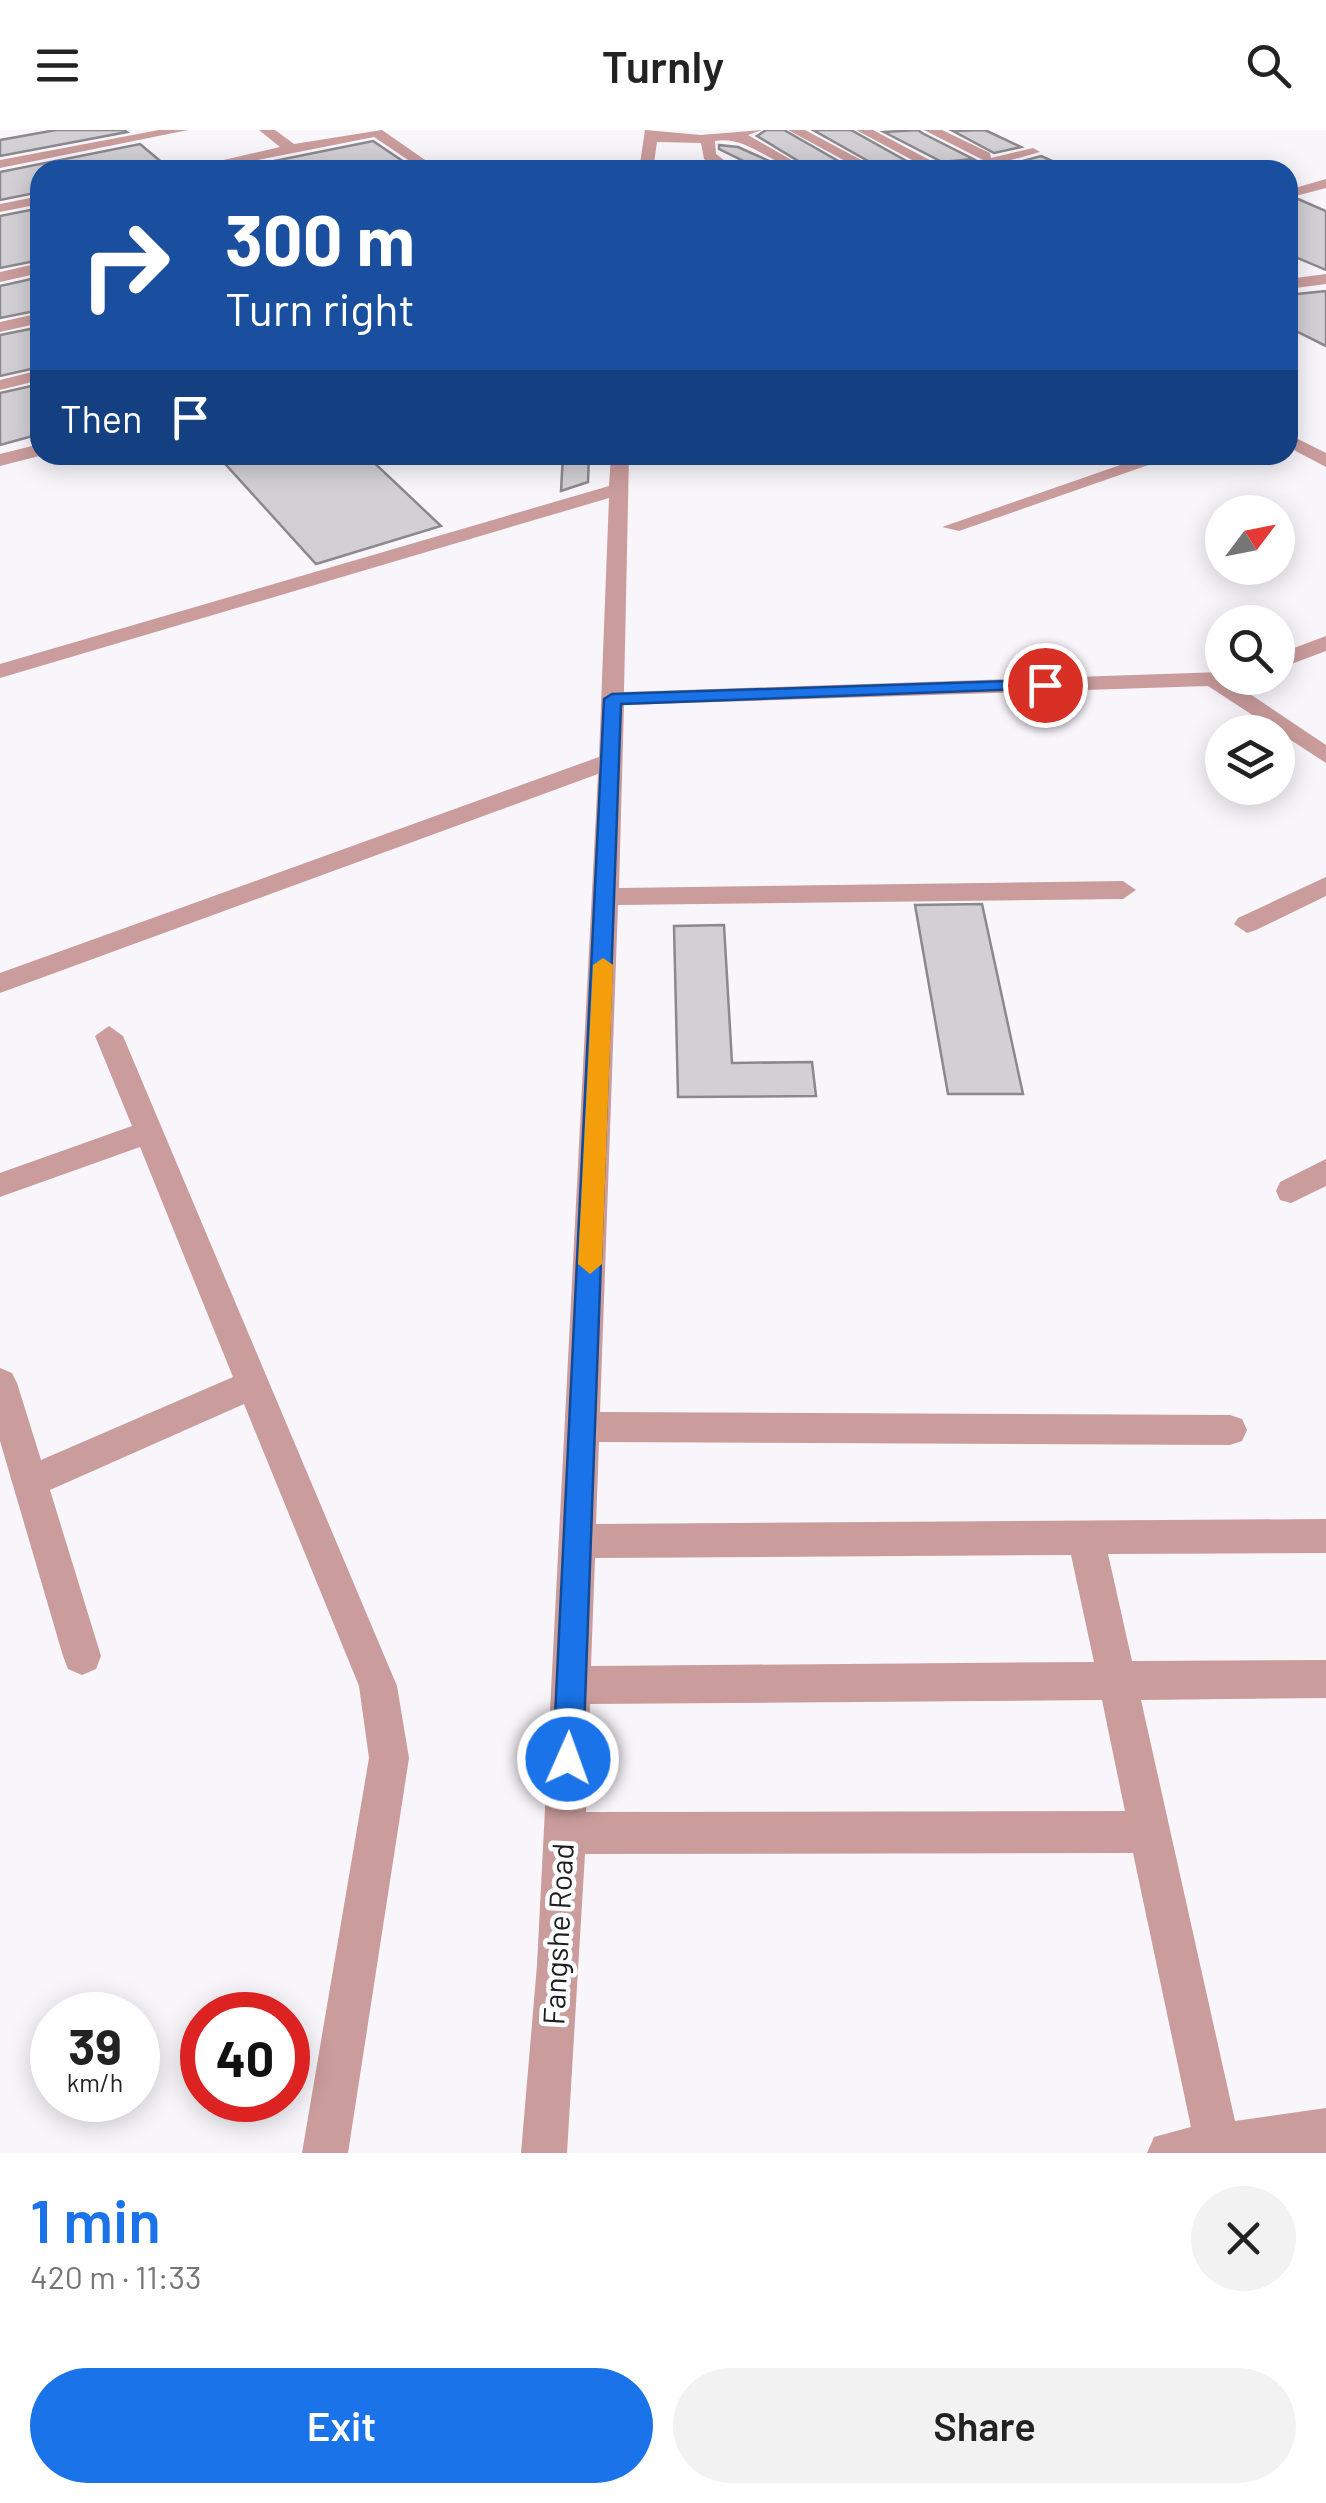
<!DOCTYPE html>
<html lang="en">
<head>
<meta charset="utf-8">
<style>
  :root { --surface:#fff; --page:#f2f2f2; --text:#222; --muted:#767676; --accent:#1a73e8 }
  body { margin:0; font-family:Barlow,sans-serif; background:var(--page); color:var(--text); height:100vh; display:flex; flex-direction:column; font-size:38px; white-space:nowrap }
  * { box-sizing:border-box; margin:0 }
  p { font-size:32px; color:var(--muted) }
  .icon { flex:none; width:55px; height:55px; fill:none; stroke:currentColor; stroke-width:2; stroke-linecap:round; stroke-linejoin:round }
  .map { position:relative; height:2023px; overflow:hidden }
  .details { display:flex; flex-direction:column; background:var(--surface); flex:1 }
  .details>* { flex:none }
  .top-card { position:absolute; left:30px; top:30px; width:1268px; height:305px; border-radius:30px; box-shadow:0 5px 25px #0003; background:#1a4fa0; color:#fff; overflow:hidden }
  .needle { width:65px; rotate:58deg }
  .tools { position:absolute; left:1205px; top:365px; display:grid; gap:20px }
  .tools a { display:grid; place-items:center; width:90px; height:90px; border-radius:50%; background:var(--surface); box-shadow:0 5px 25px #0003; font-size:50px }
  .speed { position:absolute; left:30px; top:1862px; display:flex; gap:20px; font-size:50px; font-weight:700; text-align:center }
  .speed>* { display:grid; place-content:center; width:130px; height:130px; border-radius:50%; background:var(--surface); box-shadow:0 5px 25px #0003; line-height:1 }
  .speed small { font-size:25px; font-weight:400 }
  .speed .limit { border:15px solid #d22; background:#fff; color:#111 }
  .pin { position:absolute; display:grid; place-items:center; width:85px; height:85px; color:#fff; margin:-42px; border:5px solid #fff; border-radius:50%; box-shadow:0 2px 10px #0007 }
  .me { position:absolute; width:110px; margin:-55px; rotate:2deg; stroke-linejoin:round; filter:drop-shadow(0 0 8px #0008) }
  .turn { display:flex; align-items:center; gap:35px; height:210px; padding:0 30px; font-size:45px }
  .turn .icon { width:130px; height:130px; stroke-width:2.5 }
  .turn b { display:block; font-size:70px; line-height:85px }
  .then { display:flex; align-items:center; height:95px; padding:0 30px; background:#0003; gap:20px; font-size:38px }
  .round { display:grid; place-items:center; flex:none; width:105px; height:105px; border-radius:52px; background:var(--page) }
  .headline { display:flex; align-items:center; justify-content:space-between; height:170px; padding:0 30px }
  h1 { font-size:60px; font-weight:600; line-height:75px; color:var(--accent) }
  .primary-button { display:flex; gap:20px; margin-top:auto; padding:20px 30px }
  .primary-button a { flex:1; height:115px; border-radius:60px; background:var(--accent); color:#fff; font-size:40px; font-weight:600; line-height:115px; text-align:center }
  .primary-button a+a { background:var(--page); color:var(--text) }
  header { display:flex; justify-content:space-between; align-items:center; height:130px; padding:0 30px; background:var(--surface); font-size:45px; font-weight:600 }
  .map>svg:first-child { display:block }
  .building { fill:#d2cfd5; stroke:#8b888e; stroke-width:2.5 }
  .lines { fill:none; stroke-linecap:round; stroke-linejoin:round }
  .minor { fill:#ca9c9c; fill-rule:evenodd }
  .route { fill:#1a73e8; stroke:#114b97; stroke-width:2.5 }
  .slow { fill:#f59e0b }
  .labels { text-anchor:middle; stroke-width:9; stroke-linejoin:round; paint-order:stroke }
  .street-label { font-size:30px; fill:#1e1d1f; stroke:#fff }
</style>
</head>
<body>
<header><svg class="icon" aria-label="menu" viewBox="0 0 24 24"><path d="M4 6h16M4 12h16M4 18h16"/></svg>Turnly<svg class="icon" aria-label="search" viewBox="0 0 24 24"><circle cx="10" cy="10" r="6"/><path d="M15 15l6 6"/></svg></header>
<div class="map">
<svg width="1326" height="2023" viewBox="0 0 1326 2023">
  <rect width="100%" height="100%" fill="#f8f5fb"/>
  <g class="building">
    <path d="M56 0H124L127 2 0 26V10Z"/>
    <path d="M766 0H784L854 40H813L757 6Z"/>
    <path d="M813 0H851L919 38 884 40Z"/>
    <path d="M918 0 922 3 973 29 942 32 884 2Z"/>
    <path d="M985 0 1021 17 994 23 953 1Z"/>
    <path d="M373 11 416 40H264V33Z"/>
    <path d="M140 14 171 40H40V62L0 70V42Z"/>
    <path d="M719 15 738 17 789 40H762L719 19Z"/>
    <path d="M1041 26 1072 40H989Z"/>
    <path d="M1298 69 1326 81V140L1288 124V71Z"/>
    <path d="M40 78V130L0 138V86Z"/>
    <path d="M40 147V180L0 188V156Z"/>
    <path d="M1326 161V216L1288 197V165Z"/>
    <path d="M40 197V237L0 246V205Z"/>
    <path d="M40 254V304L0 315V263Z"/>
    <path d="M217 325H366L441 396 316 434Z"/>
    <path d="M563 325H589L588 352 561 361Z"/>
    <path d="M982 774 1023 964H948L915 775Z"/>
    <path d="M724 795 732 933 812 932 816 966 678 967 674 796Z"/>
  </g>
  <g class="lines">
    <g class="minor">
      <path d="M159 0H188L0 38V30Z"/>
      <path d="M259 0H275L294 14 382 0 438 39 423 40 374 7 208 40H180L280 17Z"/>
      <path d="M645 0 701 5 762 0 748 5 809 40C774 40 750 5 715 11L716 24 737 40H720L704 29 701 13 657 12 653 40H639Z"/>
      <path d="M788 0H805L880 40H862Z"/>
      <path d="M856 0H873L943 37 931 40Z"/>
      <path d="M924 0H942L990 23 991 28 1033 18 1040 22 975 40H950L983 30Z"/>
      <path d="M1326 49V58L1288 68V60Z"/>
      <path d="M40 66V74L0 82V74Z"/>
      <path d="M40 133V143L0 152V142Z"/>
      <path d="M1326 144V154L1288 159V149Z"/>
      <path d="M40 183V193L0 202V192Z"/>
      <path d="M40 240V250L0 260V250Z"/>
      <path d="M1288 304 1326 323V337L1288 317Z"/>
      <path d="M40 314 43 325 0 336V324Z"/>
      <path d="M611 325H629L624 562 1222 542V548H1241L1235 554 1326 615V633L1208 556 624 575 619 758 1123 751 1136 760 1123 769 618 775 600 1282 1230 1285 1242 1289 1247 1300 1242 1311 1230 1315 599 1312 596 1394 1326 1389V1423L1108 1424 1132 1531 1326 1530V1568L1141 1570 1235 1991 1326 1978V2023H1147L1154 2007 1191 1997 1133 1723 585 1724 567 2023H521L537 1835 598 644 0 863V843L599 627 609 368 0 548V534L609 356ZM1071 1425 1094 1532 591 1536 595 1428ZM1102 1570 1125 1681 586 1682 590 1574Z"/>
      <path d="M1149 325H1177L959 401 942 397Z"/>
      <path d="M1326 506V521L1278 539V524Z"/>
      <path d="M1326 747V766L1256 800 1247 803 1234 794 1238 788Z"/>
      <path d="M109 896 123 906 397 1556 409 1628 348 2023H302L369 1628 359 1556 244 1274 50 1360 101 1526 96 1539 82 1545 68 1539 63 1526 0 1311V1238L12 1243 17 1253 41 1330 233 1247 140 1017 0 1067V1043L132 996 95 906Z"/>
      <path d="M1326 1029V1056L1291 1073 1280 1070 1276 1061 1280 1052Z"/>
    </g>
  </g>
  <path class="route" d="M1045 550 1051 551V558L621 574 583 1629 579 1640 568 1644 558 1640 553 1629 604 569 612 564Z"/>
  <path class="slow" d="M603 828 613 835 602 1134 590 1144 578 1134 593 835Z"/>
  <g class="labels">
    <g class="street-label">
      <text transform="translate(559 1804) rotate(-87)" y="10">Fangshe Road</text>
    </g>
  </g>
</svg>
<div class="tools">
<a><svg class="needle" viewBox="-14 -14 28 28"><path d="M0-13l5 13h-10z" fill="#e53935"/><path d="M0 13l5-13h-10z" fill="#767676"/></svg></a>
<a><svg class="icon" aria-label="search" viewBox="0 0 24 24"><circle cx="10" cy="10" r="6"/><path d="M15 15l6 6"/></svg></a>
<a><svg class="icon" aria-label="layers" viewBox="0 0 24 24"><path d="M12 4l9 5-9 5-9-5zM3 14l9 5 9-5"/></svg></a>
</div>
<div class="speed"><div>39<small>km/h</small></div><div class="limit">40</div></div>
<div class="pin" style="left:1045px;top:555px;background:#d93025"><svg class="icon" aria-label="arrive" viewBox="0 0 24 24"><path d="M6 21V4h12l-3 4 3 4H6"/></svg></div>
<svg class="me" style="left:568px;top:1629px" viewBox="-20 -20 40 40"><circle r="17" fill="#1a73e8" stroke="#fff" stroke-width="3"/><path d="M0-11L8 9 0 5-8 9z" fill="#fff"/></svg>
<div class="top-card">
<div class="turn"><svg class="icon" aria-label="right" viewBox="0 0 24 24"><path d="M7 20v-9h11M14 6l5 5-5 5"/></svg><div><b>300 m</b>Turn right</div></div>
<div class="then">Then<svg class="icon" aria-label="arrive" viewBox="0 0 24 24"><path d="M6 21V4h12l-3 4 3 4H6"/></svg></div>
</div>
</div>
<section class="details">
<div class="headline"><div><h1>1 min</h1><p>420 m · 11:33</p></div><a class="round"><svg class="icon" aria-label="close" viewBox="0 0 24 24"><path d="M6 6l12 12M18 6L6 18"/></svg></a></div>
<div class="primary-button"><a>Exit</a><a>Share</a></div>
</section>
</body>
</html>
